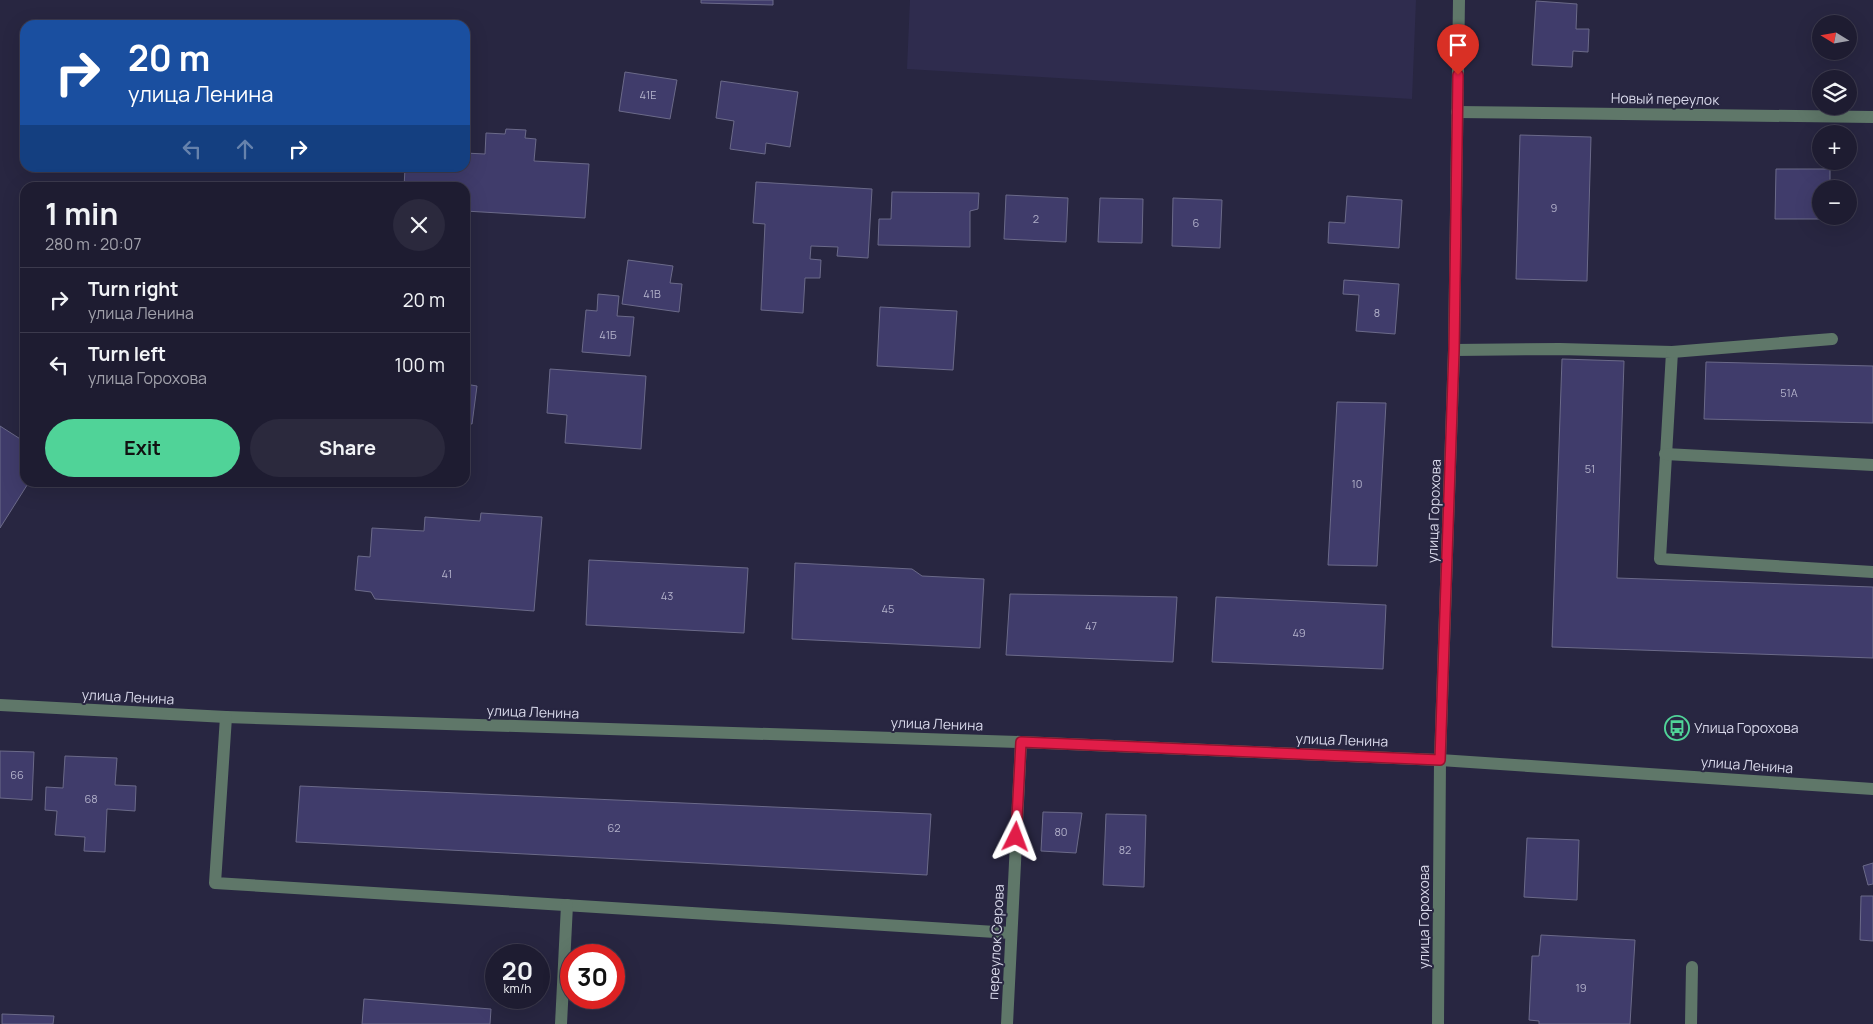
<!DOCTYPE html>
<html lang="en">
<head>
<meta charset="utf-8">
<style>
  :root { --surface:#1e1c31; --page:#2b293d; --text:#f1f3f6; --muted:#a1a1ab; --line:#3c3a4d; --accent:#50d398 }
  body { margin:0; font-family:Manrope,sans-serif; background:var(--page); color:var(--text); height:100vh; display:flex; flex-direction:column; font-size:19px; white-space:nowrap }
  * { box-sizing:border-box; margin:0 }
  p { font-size:16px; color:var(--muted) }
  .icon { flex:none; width:28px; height:28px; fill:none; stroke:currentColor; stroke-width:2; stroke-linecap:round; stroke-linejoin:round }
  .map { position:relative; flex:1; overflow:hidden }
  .panel { position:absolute; left:20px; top:182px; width:450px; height:305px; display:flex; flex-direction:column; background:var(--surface); border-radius:15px; box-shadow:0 5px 20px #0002,0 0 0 1px var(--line) }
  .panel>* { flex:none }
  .banner { position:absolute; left:20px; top:20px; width:450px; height:152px; border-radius:15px; box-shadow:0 5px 20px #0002,0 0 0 1px var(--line); background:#1a4fa0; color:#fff; overflow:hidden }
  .needle { width:32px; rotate:281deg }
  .buttons { position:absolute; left:1812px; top:15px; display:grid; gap:10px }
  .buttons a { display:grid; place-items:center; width:45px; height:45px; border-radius:50%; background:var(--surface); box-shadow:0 5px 20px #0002,0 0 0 1px var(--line); font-size:25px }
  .speed { position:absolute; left:485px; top:944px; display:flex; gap:10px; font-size:25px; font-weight:700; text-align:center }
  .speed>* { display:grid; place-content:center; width:65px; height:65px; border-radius:50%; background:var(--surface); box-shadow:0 5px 20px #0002,0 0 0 1px var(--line); line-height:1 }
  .speed small { font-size:12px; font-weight:400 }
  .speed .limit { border:8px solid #d22; background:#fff; color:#111 }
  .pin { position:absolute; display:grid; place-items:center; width:42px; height:42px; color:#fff; margin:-51px -21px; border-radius:50% 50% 50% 0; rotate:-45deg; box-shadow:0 0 5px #0007 }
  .pin .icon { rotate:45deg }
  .me { position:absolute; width:55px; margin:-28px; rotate:3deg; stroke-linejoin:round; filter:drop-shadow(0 0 4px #0008) }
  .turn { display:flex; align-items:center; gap:18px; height:105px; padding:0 25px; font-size:22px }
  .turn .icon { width:65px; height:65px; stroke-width:2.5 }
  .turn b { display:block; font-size:35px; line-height:42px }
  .lanes { display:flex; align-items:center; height:48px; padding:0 25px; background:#0003; justify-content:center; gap:25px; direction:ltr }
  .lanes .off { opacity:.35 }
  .round { display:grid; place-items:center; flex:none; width:52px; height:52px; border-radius:26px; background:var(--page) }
  .headline { display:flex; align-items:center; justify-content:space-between; height:85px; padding:0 25px }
  h1 { font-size:30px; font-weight:700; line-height:38px }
  .cta { display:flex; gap:10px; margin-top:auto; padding:10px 25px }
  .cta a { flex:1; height:58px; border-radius:30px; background:var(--accent); color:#111; font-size:20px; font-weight:700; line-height:58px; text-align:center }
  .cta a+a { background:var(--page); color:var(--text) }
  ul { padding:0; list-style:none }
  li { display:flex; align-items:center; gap:15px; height:65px; padding:0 25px; border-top:1px solid var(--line) }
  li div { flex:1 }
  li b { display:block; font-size:19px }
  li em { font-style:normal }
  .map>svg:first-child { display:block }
  .built { fill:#2f2c4e }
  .building { fill:#403c6b; stroke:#6b6a89 }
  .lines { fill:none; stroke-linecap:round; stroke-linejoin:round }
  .minor { stroke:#5f7769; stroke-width:12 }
  .route-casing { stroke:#92132f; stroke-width:12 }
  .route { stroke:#e11d48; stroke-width:9 }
  .labels { text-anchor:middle; stroke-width:4; stroke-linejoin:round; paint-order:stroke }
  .number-label { font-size:11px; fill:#b2b1ca }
  .street-label { font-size:14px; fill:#d8d8ea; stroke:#282641 }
  .poi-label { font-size:14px; fill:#d8d8ea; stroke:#282641; text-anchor:start }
</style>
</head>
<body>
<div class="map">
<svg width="1873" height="1024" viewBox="0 0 1873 1024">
  <rect width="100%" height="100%" fill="#282641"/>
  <path class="built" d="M910 0H1416L1412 99 907 69Z"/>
  <g class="building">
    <path d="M701 0H773V5L701 3Z"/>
    <path d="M1536 1 1577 4 1576 29H1589L1588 52 1573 51 1572 67 1532 65Z"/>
    <path d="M625 72 677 80 670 119 619 111Z"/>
    <path d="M721 81 798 92 790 147 766 143 765 154 730 149 734 121 716 118Z"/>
    <path d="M506 129 526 130 525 138 536 139 534 161 589 164 585 218 465 211V188H404L405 168H465V153L485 154 486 133 505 134Z"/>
    <path d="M1520 135 1591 137 1587 281 1516 279Z"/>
    <path d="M1776 169H1830V189H1821V216H1830V219H1775Z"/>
    <path d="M756 182 872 189 868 258 837 256 838 247 811 246 810 259 821 260 820 278H805L803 313 761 310 765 224 753 223Z"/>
    <path d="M892 192 979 193 978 209 970 211V247L878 245 879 219H891Z"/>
    <path d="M1006 195 1068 198 1066 242 1004 239Z"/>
    <path d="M1347 196 1402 200 1399 248 1328 243 1329 222 1345 223Z"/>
    <path d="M1100 198 1143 199 1142 243 1098 242Z"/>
    <path d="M1173 198 1222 200 1220 248 1172 246Z"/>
    <path d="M628 260 673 266 670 283 682 284 679 312 622 304Z"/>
    <path d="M1344 280 1399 284 1395 334 1356 331 1359 295 1343 294Z"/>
    <path d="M598 294 619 296 617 316 634 317 630 356 582 352 586 310 597 311Z"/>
    <path d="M880 307 957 311 953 370 877 366Z"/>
    <path d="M1562 359 1624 361 1617 578 1873 587V658L1552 647Z"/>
    <path d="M1706 362 1873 366V423L1704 419Z"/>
    <path d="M550 369 646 376 641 449 565 443 567 415 547 413Z"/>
    <path d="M465 384 477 386 472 424 465 423Z"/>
    <path d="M1337 402 1386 403 1377 566 1328 565Z"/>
    <path d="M0 426 25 442V482H29L0 528Z"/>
    <path d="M481 513 542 517 534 611 375 599 371 592 355 590 358 556 370 557 372 528 424 531 425 517 480 521Z"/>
    <path d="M589 560 748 568 744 633 586 625Z"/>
    <path d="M795 563 912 569 922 576 984 579 980 648 792 639Z"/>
    <path d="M1010 594 1177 597 1173 662 1006 655Z"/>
    <path d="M1216 597 1386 605 1383 669 1212 662Z"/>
    <path d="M0 751 34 752 32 800 0 798Z"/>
    <path d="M65 756 117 758 115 785 136 786 135 811 107 809 105 852 84 851 85 837 55 835 57 811 45 810 46 787 63 788Z"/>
    <path d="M300 786 931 814 927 875 296 842Z"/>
    <path d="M1043 812 1082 813 1076 853 1041 851Z"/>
    <path d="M1106 814 1146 815 1144 887 1103 885Z"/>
    <path d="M1527 838 1579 840 1577 900 1524 897Z"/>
    <path d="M1873 863V884L1868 885 1863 866Z"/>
    <path d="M1861 896H1873V941L1860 940Z"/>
    <path d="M1541 935 1635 940 1630 1024H1539V1021L1529 1020 1532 956H1539Z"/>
    <path d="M364 999 491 1009 490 1024H362Z"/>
    <path d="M2 1014 54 1016 53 1024H2Z"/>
  </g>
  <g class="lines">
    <g class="minor">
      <path d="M1457 112 1873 117"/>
      <path d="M1454 350 1560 349 1672 352 1660 559 1873 572"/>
      <path d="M1672 352 1832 339"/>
      <path d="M1665 454 1873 465"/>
      <path d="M0 705 226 717 1021 742 1440 760 1873 789"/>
      <path d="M226 717 215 883 1011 933"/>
      <path d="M561 1024 567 905"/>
      <path d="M1007 1024 1021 742"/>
      <path d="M1438 1024 1440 760 1454 350 1459 0"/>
      <path d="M1691 1024 1692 967"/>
    </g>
  </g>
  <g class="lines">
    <defs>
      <path id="route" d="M1016 837 1021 742 1440 760 1454 350 1458 75"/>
    </defs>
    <use href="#route" class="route-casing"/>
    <use href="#route" class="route"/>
  </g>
  <defs>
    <symbol id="bus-ring" viewBox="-11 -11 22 22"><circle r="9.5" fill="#282641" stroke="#50d398" stroke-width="1.5"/><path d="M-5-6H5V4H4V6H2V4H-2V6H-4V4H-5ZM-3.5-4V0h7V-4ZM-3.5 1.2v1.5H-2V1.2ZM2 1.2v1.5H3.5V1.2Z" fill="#50d398"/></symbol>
  </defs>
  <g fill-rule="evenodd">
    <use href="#bus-ring" x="1663" y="714" width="28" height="28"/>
  </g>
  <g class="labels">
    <g class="number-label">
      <text x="648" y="99">41Е</text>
      <text x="1554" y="212">9</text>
      <text x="1036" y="223">2</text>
      <text x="1196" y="227">6</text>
      <text x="652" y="298">41В</text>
      <text x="1377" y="317">8</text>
      <text x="608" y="339">41Б</text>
      <text x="1789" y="397">51А</text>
      <text x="1590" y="473">51</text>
      <text x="1357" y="488">10</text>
      <text x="447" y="578">41</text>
      <text x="667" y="600">43</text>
      <text x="888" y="613">45</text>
      <text x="1091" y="630">47</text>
      <text x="1299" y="637">49</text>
      <text x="17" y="779">66</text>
      <text x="91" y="803">68</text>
      <text x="614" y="832">62</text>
      <text x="1061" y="836">80</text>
      <text x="1125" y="854">82</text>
      <text x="1581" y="992">19</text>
    </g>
    <g class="street-label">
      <text transform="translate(1665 99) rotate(1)" y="5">Новый переулок</text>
      <text transform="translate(1434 511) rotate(-88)" y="5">улица Горохова</text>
      <text transform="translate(128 697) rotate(3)" y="5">улица Ленина</text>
      <text transform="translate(533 712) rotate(2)" y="5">улица Ленина</text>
      <text transform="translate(937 724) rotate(2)" y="5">улица Ленина</text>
      <text transform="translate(1342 740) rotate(2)" y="5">улица Ленина</text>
      <text transform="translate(1747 765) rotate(4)" y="5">улица Ленина</text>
      <text transform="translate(1424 917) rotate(-90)" y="5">улица Горохова</text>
      <text transform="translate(996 942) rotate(-87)" y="5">переулок Серова</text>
    </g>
    <g class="poi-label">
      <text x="1694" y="733">Улица Горохова</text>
    </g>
  </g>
</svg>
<div class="buttons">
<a><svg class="needle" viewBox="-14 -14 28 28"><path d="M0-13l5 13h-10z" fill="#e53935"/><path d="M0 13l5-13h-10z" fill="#a1a1ab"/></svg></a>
<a><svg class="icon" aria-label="layers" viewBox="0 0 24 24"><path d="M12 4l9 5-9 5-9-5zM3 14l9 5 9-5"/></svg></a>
<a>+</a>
<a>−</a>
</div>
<div class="speed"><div>20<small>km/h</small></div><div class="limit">30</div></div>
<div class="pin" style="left:1458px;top:75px;background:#d93025"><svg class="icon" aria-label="arrive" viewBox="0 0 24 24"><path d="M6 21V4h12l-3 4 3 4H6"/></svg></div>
<svg class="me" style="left:1016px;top:837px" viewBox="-20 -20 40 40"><path d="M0-17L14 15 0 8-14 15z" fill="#e11d48" stroke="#fff" stroke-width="4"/></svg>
<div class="banner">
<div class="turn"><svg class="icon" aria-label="right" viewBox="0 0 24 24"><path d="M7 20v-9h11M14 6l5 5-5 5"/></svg><div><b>20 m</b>улица Ленина</div></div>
<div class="lanes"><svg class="icon off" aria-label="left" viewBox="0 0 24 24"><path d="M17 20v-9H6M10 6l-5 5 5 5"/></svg><svg class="icon off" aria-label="ahead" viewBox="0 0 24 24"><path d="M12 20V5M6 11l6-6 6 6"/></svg><svg class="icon" aria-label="right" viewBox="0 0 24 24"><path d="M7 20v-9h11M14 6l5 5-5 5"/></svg></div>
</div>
<section class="panel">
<div class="headline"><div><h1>1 min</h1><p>280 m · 20:07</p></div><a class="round"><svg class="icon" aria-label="close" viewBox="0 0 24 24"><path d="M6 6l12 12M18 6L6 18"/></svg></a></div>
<ul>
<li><svg class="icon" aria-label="right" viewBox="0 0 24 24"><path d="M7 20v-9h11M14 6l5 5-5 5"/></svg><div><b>Turn right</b><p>улица Ленина</p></div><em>20 m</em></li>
<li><svg class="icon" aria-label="left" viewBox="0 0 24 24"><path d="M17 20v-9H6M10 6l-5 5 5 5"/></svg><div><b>Turn left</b><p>улица Горохова</p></div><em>100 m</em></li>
</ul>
<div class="cta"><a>Exit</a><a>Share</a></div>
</section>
</div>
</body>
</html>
